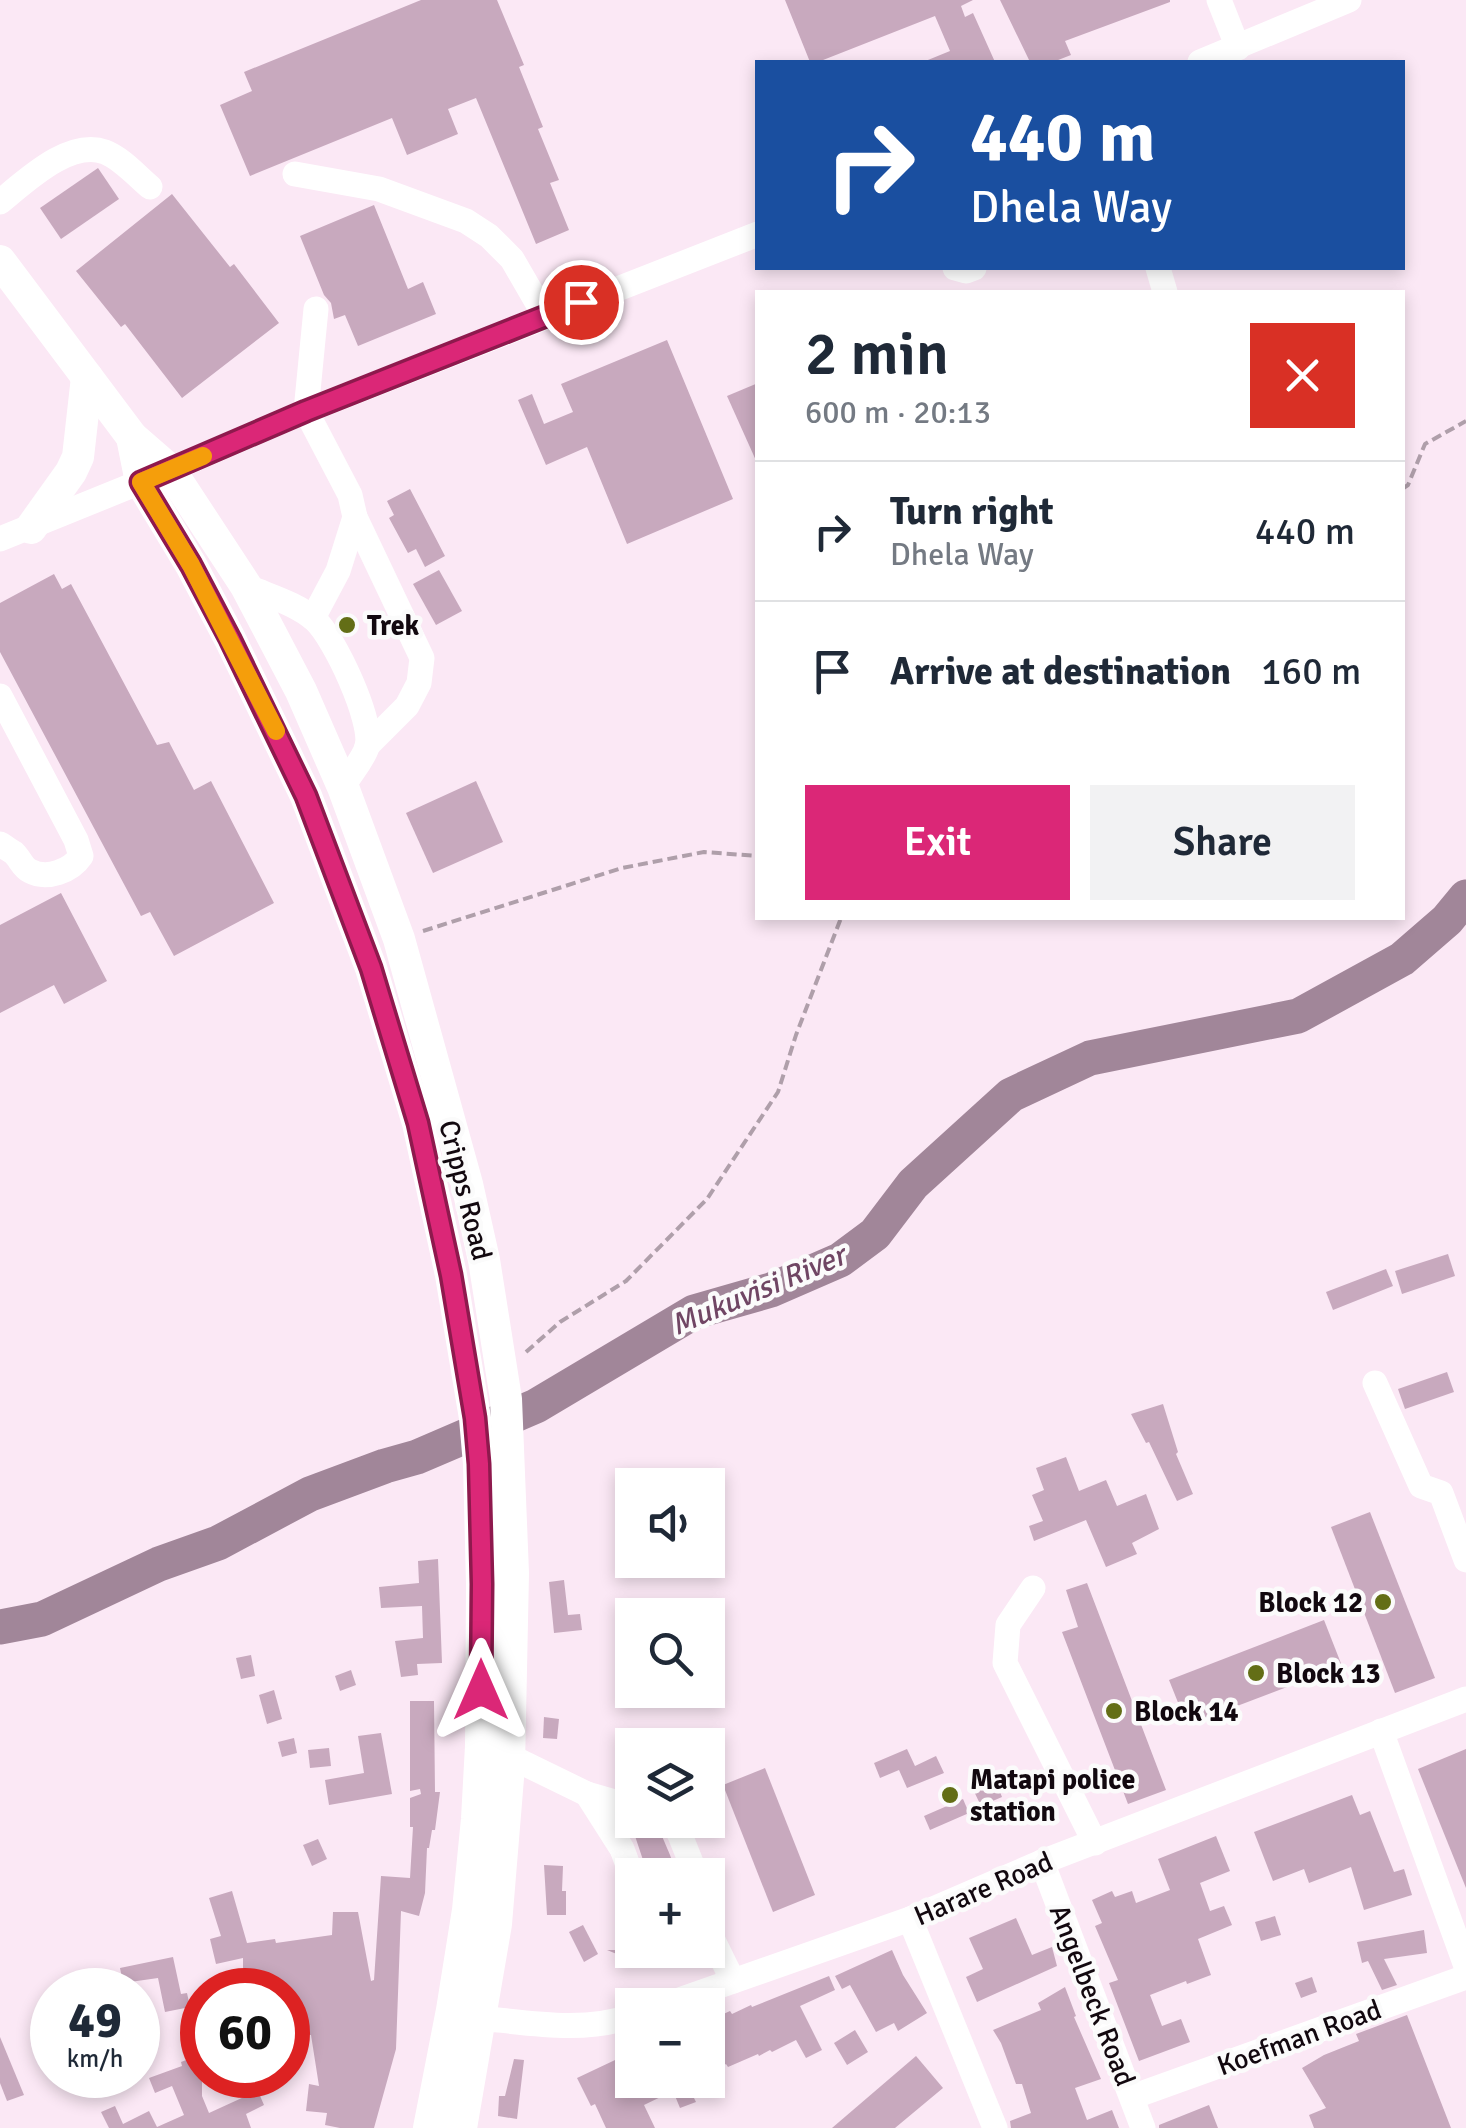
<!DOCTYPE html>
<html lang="en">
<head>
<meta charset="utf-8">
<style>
  :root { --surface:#fff; --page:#f2f2f3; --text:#1f2937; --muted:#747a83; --line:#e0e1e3; --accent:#db2777 }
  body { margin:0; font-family:Signika,sans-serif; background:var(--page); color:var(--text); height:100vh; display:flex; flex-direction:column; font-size:38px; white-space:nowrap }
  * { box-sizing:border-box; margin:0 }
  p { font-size:32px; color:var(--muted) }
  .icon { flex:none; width:55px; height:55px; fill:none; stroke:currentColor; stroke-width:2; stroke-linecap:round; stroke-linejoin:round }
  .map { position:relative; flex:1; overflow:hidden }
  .side { position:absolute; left:755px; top:290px; width:650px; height:630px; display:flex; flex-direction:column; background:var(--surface); border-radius:0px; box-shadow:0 5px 15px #0003 }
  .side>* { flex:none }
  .top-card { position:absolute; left:755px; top:60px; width:650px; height:210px; border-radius:0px; box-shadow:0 5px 15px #0003; background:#1a4fa0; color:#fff; overflow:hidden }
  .controls { position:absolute; left:615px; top:1468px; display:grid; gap:20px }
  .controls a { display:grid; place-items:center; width:110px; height:110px; border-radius:0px; background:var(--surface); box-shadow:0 5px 15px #0003; font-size:50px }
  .speed { position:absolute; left:30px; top:1968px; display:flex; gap:20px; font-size:50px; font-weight:700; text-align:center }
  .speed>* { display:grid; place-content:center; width:130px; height:130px; border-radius:50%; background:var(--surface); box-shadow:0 5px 15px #0003; line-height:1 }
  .speed small { font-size:25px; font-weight:400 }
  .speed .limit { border:15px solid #d22; background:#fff; color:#111 }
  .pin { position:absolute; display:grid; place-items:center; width:85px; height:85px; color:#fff; margin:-42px; border:5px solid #fff; border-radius:50%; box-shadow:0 2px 10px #0007 }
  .me { position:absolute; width:110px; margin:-55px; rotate:0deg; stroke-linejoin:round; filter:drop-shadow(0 0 8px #0008) }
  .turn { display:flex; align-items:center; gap:35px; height:210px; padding:0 50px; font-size:45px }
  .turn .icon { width:130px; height:130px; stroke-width:2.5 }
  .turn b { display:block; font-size:70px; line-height:85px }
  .round { display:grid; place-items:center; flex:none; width:105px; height:105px; border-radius:0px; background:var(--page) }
  .overview { display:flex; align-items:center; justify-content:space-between; height:170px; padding:0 50px }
  h1 { font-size:60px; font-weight:600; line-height:75px }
  .cta { display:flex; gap:20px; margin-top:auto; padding:20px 50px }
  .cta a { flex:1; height:115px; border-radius:0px; background:var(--accent); color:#fff; font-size:40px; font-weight:600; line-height:115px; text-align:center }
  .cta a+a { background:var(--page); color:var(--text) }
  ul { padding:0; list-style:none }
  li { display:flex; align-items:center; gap:30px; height:140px; padding:0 50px; border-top:2px solid var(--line) }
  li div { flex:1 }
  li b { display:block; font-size:38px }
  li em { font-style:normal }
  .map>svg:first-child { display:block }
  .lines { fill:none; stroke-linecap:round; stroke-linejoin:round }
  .river { stroke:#a18699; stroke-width:35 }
  .building { fill:#c8a9be }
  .path { stroke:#af9faa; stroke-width:4; stroke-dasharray:10 5; stroke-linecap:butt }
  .minor { stroke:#fff; stroke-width:25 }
  .major { stroke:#fff; stroke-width:32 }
  .route-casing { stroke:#8e194d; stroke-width:25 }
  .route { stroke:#db2777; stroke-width:18 }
  .slow { stroke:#f59e0b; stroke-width:18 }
  .poi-dot { fill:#636e16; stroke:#fbfbfb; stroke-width:4 }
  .labels { text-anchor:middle; stroke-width:9; stroke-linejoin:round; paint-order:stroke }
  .poi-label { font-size:28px; font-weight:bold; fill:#12080f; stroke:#fbfbfb; text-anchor:start }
  .street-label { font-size:28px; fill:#12080f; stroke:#fbfbfb }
  .water-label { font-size:30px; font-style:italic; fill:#704664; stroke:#fbfbfb }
</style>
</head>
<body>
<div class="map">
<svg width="1466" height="2128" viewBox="0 0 1466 2128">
  <rect width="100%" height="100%" fill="#fbe8f5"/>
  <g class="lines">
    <path class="river" d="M0 1627 42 1619 159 1564 218 1543 310 1494 385 1466 417 1457 536 1406 694 1312 771 1290 840 1260 875 1234 913 1184 1011 1095 1090 1058 1298 1016 1402 959 1447 920 1466 897"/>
  </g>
  <g class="building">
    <path d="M421 0H497L524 65 519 67 543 127 538 129 559 180 550 183 569 230 536 244 476 98 448 109 458 134 407 155 392 118 250 176 220 105 252 91 244 72Z"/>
    <path d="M785 0H973L961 6 965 17 973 13 995 62H923L950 51 935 16 818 62H810Z"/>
    <path d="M1000 0H1170V2L1065 41 1071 55 1053 62H1030Z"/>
    <path d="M98 168 119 199 61 239 40 208Z"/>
    <path d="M172 194 230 267 234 264 279 323 182 398 125 324 121 327 76 271Z"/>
    <path d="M374 205 408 289 423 282 436 314 358 346 345 315 334 319 331 303 324 295 300 236Z"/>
    <path d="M667 340 733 499 627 544 587 447 546 465 518 400 532 394 544 424 573 412 561 384Z"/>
    <path d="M758 383V465L727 396Z"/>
    <path d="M410 489 445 556 425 567 416 549 408 553 389 518 394 515 387 501Z"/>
    <path d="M439 570 462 611 436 625 413 584Z"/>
    <path d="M54 574 62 589 71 584 157 745 169 742 194 790 211 781 274 903 174 956 150 912 141 916 0 652V603Z"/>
    <path d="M476 781 503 842 433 873 406 813Z"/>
    <path d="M61 893 107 981 64 1004 54 985 0 1013V925Z"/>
    <path d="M1448 1254 1455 1276 1402 1294 1395 1271Z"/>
    <path d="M1386 1269 1393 1286 1333 1310 1326 1292Z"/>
    <path d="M1447 1372 1454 1392 1405 1409 1398 1389Z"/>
    <path d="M1163 1404 1178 1452 1176 1454 1193 1494 1177 1501 1149 1442 1146 1443 1131 1414Z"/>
    <path d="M1066 1457 1079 1491 1106 1480 1117 1506 1146 1494 1159 1529 1132 1543 1137 1554 1106 1567 1086 1520 1034 1541 1029 1526 1043 1521 1032 1495 1044 1490 1036 1468Z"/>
    <path d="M1370 1512 1435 1678 1395 1693 1331 1527Z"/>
    <path d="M438 1559 442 1663 417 1664 418 1675 401 1677 395 1641 423 1638 422 1606 381 1608 379 1587 419 1583 418 1561Z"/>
    <path d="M564 1580 568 1615 580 1614 582 1630 554 1633 549 1582Z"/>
    <path d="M1087 1583 1166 1790 1128 1804 1062 1632 1078 1627 1066 1590Z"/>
    <path d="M1324 1620 1342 1666 1187 1725 1169 1680Z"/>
    <path d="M251 1655 255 1676 241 1679 236 1658Z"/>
    <path d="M351 1670 356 1685 340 1691 335 1676Z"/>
    <path d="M274 1690 282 1719 267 1724 259 1695Z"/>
    <path d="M410 1701H434L435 1792H440L435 1830H432L429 1848H427L425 1893 419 1916 401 1911 396 2049 374 2128H340L325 2125 327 2113 306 2111 309 2084 319 2086 311 2035H297L296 2009 291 1990H243V1958L216 1964 210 1939 221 1936 209 1898 232 1891 247 1943 275 1939 276 1943 332 1935 333 1912H358L371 1981 374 1980 381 1876 410 1878 413 1827H410V1798L421 1794 420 1789 410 1791Z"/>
    <path d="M544 1717 559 1719 557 1739 543 1738Z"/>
    <path d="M381 1733 392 1794 329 1805 325 1780 364 1773 358 1736Z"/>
    <path d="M294 1738 297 1753 282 1757 278 1742Z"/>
    <path d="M329 1748 331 1766 310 1768 308 1750Z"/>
    <path d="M907 1749 915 1766 936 1756 944 1773 907 1788 899 1770 880 1778 874 1763Z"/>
    <path d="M1466 1749V1888L1418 1769Z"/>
    <path d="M765 1768 815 1895 773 1912 723 1785Z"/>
    <path d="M984 1777 989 1787 997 1784 1002 1797 981 1806 970 1783Z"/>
    <path d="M1352 1795 1360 1815 1370 1811 1394 1872 1404 1869 1412 1895 1364 1910 1351 1867 1309 1883 1304 1869 1273 1881 1254 1832Z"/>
    <path d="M963 1799 969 1813 930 1830 924 1816Z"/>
    <path d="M656 1822 670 1855 677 1875H648L633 1830Z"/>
    <path d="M1216 1836 1230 1871 1200 1883 1210 1911 1224 1906 1232 1925 1198 1939 1211 1975 1187 1984 1186 1981 1150 1995 1162 2026 1181 2019 1190 2042 1139 2061 1109 1983 1118 1980 1095 1926 1102 1923 1092 1900 1112 1891 1115 1897 1132 1891 1136 1903 1170 1890 1158 1859Z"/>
    <path d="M318 1839 327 1859 312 1866 303 1845Z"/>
    <path d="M544 1865 563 1866 562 1891H566V1915H547Z"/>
    <path d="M1275 1916 1281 1935 1261 1941 1255 1922Z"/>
    <path d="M1016 1918 1032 1955 1052 1947 1057 1966 977 2002 966 1977 983 1969 969 1938Z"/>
    <path d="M583 1925 598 1954 584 1962 569 1932Z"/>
    <path d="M1424 1930 1427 1953 1384 1959 1397 1985 1382 1990 1368 1961 1362 1963 1357 1942Z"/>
    <path d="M607 1950H645L654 1953 648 1967Z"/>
    <path d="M892 1950 903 1975 927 2013 898 2031 894 2023 876 2032 850 1985 842 1989 835 1976Z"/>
    <path d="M173 1957 181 1994 187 1993 190 2007 165 2012 158 1978 123 1983 120 1968Z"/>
    <path d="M829 1976 835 1990 800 2006 822 2050 806 2058 796 2040 772 2052 770 2050 759 2056 758 2054 728 2067 726 2064 708 2074V2021L730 2011 732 2014 751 2005 752 2007Z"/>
    <path d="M1312 1977 1317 1992 1301 1998 1295 1983Z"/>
    <path d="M1065 1987 1076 2016 1074 2017 1101 2079 1075 2088 1087 2120 1112 2110 1119 2128H1011L1010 2121 1031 2113 1022 2084H1016L1001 2043 993 2030 1041 2010 1038 2003Z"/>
    <path d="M1407 2015 1451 2128H1314L1309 2115 1326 2108 1302 2068 1324 2055 1359 2041 1356 2034Z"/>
    <path d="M855 2030 868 2052 847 2065 834 2043Z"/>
    <path d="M0 2037 24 2095 7 2101 0 2083Z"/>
    <path d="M632 2052V2080H696L687 2084 696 2102 680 2108 673 2091 644 2105 655 2128H606L595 2104 591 2106 577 2078Z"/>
    <path d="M202 2054V2096L209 2113 244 2097 240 2088 254 2082 264 2105 246 2114 251 2128H109L101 2112 115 2106 123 2124 149 2111 157 2127 184 2115 172 2086 155 2093 149 2078 182 2066 181 2062Z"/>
    <path d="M916 2056 943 2088 895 2128H832Z"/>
    <path d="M514 2059 524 2060 517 2119 498 2116 499 2096H505Z"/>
    <path d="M1209 2105 1218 2128H1159V2125Z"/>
  </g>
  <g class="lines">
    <g class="path">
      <path d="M1402 489 1408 485 1425 444 1466 421"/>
      <path d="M423 931 622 868 704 852 758 856"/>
      <path d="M526 1352 560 1322 626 1281 707 1199 778 1092 796 1035 841 918"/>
    </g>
    <g class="minor">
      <path d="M1219 0 1238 48"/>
      <path d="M1200 62 1349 0"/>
      <path d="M295 174 379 189 466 221 489 236 512 259 545 316"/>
      <path d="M0 202C26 181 69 139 105 152 121 158 137 176 150 187"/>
      <path d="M955 268 966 271 974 268"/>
      <path d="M1158 268 1165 292"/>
      <path d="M355 517 422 658 419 683 407 706 367 746"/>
      <path d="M0 539 170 470 306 411 758 234"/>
      <path d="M246 586C268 596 296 603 315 620 334 637 374 722 367 747 363 760 350 774 343 787"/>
      <path d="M313 618 338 571 355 517 350 495 306 411 316 309"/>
      <path d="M0 696 76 840 81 856C71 871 47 880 30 871 23 868 20 859 14 853 11 851 3 846 0 844"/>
      <path d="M1375 1383 1421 1486 1441 1493 1466 1560"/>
      <path d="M1033 1588 1008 1625 1005 1663 1095 1843"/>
      <path d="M1381 1731 1466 1966"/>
      <path d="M509 1756 587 1794 632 1807"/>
      <path d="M587 1794 622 1849 632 1876"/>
      <path d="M672 1820 680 1835 696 1875"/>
      <path d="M1042 1862 1143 2128"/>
      <path d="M910 1919 995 2128"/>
      <path d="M708 1930 733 1981"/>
      <path d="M665 2005 910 1919 1042 1862 1466 1699"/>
      <path d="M466 2014 480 2018C530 2023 584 2033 632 2016"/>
      <path d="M1132 2097 1466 1977"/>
    </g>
    <g class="major">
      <path d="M0 261 132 437 170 470 246 586 301 691 343 787 399 939 467 1184 484 1260 506 1399 513 1573 509 1766 496 1924 461 2128"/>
      <path d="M132 437 141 482 191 565 230 639 306 796 371 968 418 1123 451 1275 475 1418 479 1464 482 1584 481 1746 477 1819 468 1910 452 2010 429 2128"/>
      <path d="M31 528 71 472 78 457 87 377"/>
    </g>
  </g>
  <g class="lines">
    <defs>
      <path id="route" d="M481 1690 482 1584 479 1464 475 1418 451 1275 418 1123 371 968 306 796 230 639 191 565 141 482 306 411 581 302"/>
    </defs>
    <use href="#route" class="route-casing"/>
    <use href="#route" class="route"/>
    <path class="slow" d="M203 456 141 482 191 565 276 731"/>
  </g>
  <g class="poi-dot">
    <circle cx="347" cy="625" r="10"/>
    <circle cx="1383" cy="1602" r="10"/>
    <circle cx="1256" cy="1673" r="10"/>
    <circle cx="1114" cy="1711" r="10"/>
    <circle cx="950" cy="1795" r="10"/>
  </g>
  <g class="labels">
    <g class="poi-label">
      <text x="367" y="635">Trek</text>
      <text x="1363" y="1612" text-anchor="end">Block 12</text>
      <text x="1276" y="1683">Block 13</text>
      <text x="1134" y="1721">Block 14</text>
      <text x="970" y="1789">Matapi police<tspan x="970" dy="32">station</tspan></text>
    </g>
    <g class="street-label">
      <text transform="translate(466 1190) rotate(76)" y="10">Cripps Road</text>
      <text transform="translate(983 1888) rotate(-23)" y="10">Harare Road</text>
      <text transform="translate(1093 1995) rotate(69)" y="10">Angelbeck Road</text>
      <text transform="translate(1299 2037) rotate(-20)" y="10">Koefman Road</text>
    </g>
    <g class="water-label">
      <text transform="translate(758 1290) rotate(-23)" y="10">Mukuvisi River</text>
    </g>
  </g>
</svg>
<div class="controls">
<a><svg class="icon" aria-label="sound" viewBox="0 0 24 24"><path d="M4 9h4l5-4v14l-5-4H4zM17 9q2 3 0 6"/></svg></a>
<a><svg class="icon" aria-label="search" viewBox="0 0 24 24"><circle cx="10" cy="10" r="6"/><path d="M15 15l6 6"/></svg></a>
<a><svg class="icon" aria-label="layers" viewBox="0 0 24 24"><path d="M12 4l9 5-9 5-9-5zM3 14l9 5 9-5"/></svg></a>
<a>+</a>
<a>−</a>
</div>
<div class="speed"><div>49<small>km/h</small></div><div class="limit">60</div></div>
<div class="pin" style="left:581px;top:302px;background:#d93025"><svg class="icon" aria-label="arrive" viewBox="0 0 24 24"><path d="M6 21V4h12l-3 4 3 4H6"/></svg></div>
<svg class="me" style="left:481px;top:1690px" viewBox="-20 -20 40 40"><path d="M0-17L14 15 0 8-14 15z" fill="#db2777" stroke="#fff" stroke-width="4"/></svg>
<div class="top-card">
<div class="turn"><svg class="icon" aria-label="right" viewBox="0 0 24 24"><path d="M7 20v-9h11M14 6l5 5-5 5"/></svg><div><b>440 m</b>Dhela Way</div></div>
</div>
<section class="side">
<div class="overview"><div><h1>2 min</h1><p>600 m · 20:13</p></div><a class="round" style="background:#d93025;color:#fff"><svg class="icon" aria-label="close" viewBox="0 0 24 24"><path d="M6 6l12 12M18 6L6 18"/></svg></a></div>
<ul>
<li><svg class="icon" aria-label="right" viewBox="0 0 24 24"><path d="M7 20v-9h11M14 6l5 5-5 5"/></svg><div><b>Turn right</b><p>Dhela Way</p></div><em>440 m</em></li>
<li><svg class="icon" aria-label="arrive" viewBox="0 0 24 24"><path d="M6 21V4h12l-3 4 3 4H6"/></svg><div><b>Arrive at destination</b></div><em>160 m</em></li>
</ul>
<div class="cta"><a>Exit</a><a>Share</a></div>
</section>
</div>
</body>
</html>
